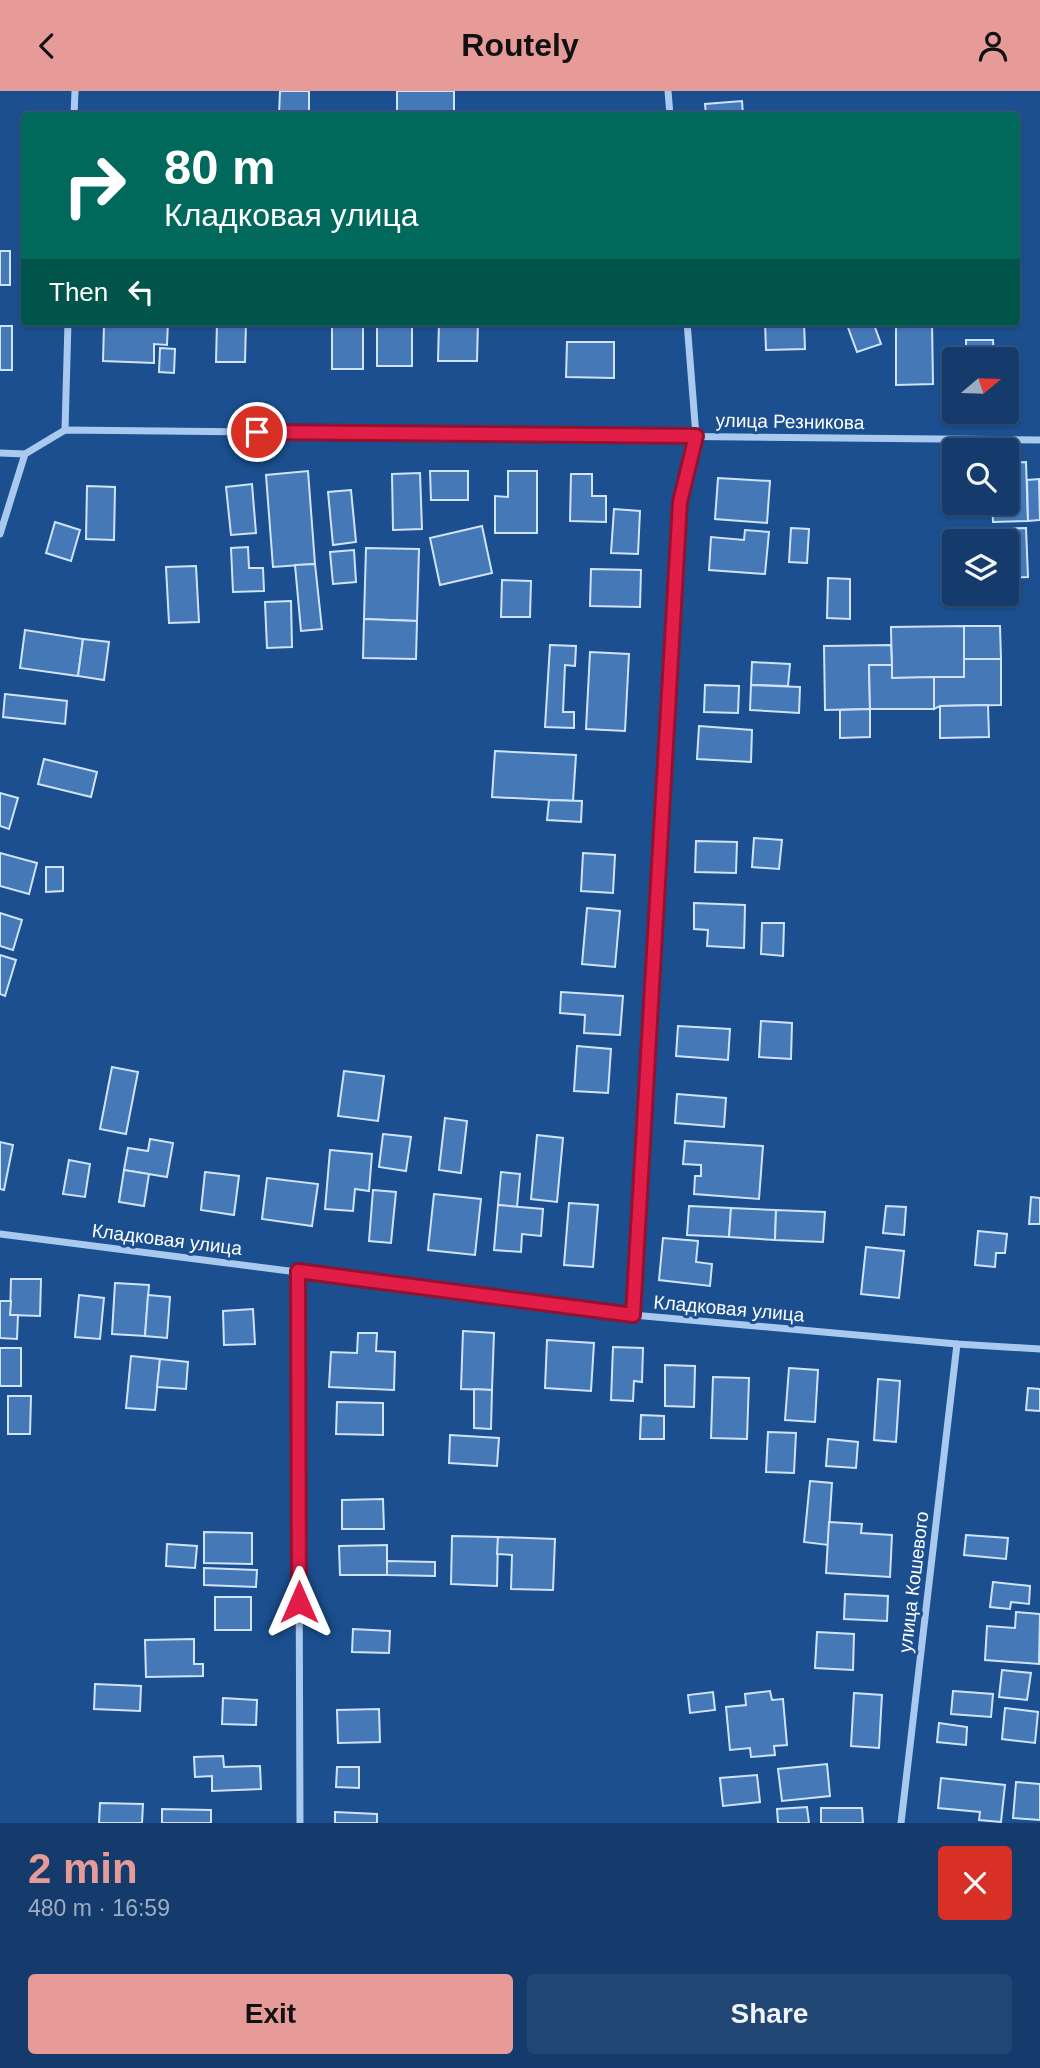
<!DOCTYPE html>
<html lang="en">
<head>
<meta charset="utf-8">
<style>
  :root { --surface:#143b6b; --page:#214673; --text:#f1f3f6; --muted:#9dadc1; --line:#33557e; --accent:#e69b98 }
  body { margin:0; font-family:Arial,sans-serif; background:var(--page); color:var(--text); height:100vh; display:flex; flex-direction:column; font-size:26px; white-space:nowrap }
  * { box-sizing:border-box; margin:0 }
  p { font-size:23px; color:var(--muted) }
  .icon { flex:none; width:38px; height:38px; fill:none; stroke:currentColor; stroke-width:2; stroke-linecap:round; stroke-linejoin:round }
  .map { position:relative; height:1732px; overflow:hidden }
  .drawer { display:flex; flex-direction:column; background:var(--surface); flex:1 }
  .drawer>* { flex:none }
  .banner { position:absolute; left:21px; top:21px; width:999px; height:214px; border-radius:7px; box-shadow:0 2px 5px #0004,0 0 0 2px var(--line); background:#00695c; color:#fff; overflow:hidden }
  .needle { width:46px; rotate:71deg }
  .buttons { position:absolute; left:942px; top:256px; display:grid; gap:14px }
  .buttons a { display:grid; place-items:center; width:77px; height:77px; border-radius:7px; background:var(--surface); box-shadow:0 2px 5px #0004,0 0 0 2px var(--line); font-size:35px }
  .pin { position:absolute; display:grid; place-items:center; width:60px; height:60px; color:#fff; margin:-30px; border:4px solid #fff; border-radius:50%; box-shadow:0 2px 7px #0007 }
  .me { position:absolute; width:77px; margin:-38px; rotate:0deg; stroke-linejoin:round; filter:drop-shadow(0 0 5px #0008) }
  .turn { display:flex; align-items:center; gap:24px; height:147px; padding:0 28px; font-size:32px }
  .turn .icon { width:91px; height:91px; stroke-width:2.5 }
  .turn b { display:block; font-size:49px; line-height:60px }
  .then { display:flex; align-items:center; height:66px; padding:0 28px; background:#0003; gap:14px; font-size:26px }
  .round { display:grid; place-items:center; flex:none; width:74px; height:74px; border-radius:7px; background:var(--page) }
  .overview { display:flex; align-items:center; justify-content:space-between; height:119px; padding:0 28px }
  h1 { font-size:42px; font-weight:700; line-height:52px; color:var(--accent) }
  .action { display:flex; gap:14px; margin-top:auto; padding:14px 28px }
  .action a { flex:1; height:80px; border-radius:7px; background:var(--accent); color:#111; font-size:28px; font-weight:700; line-height:80px; text-align:center }
  .action a+a { background:var(--page); color:var(--text) }
  header { display:flex; justify-content:space-between; align-items:center; height:91px; padding:0 28px; background:var(--accent); color:#111; font-size:32px; font-weight:700 }
  .map>svg:first-child { display:block }
  .building { fill:#4478b7; stroke:#cfe3fa; stroke-width:2 }
  .lines { fill:none; stroke-linecap:round; stroke-linejoin:round }
  .minor { stroke:#a9c9ee; stroke-width:7 }
  .route-casing { stroke:#92132f; stroke-width:18 }
  .route { stroke:#e11d48; stroke-width:12 }
  .labels { text-anchor:middle; stroke-width:6; stroke-linejoin:round; paint-order:stroke }
  .street-label { font-size:19px; fill:#fff; stroke:#1b4f8f }
</style>
</head>
<body>
<header><svg class="icon" aria-label="back" viewBox="0 0 24 24"><path d="M15 5l-7 7 7 7"/></svg>Routely<svg class="icon" aria-label="person" viewBox="0 0 24 24"><circle cx="12" cy="8" r="4"/><path d="M4 21q1-7 8-7t8 7"/></svg></header>
<div class="map">
<svg width="1040" height="1732" viewBox="0 0 1040 1732">
  <rect width="100%" height="100%" fill="#1b4f8f"/>
  <g class="building">
    <path d="M280 0H309V24H279Z"/>
    <rect x="397" y="0" width="57" height="24"/>
    <path d="M742 10 743 24H706L705 13Z"/>
    <rect x="0" y="160" width="10" height="34"/>
    <path d="M142 231H168L167 254 154 253V272L103 270 104 234 142 236Z"/>
    <path d="M217 231H246L245 271H216Z"/>
    <rect x="332" y="231" width="31" height="47"/>
    <rect x="377" y="231" width="35" height="44"/>
    <path d="M439 231H478L477 270H438Z"/>
    <rect x="582" y="231" width="36" height="2"/>
    <path d="M765 231H804L805 258 766 259Z"/>
    <path d="M846 231H873L881 253 857 261Z"/>
    <path d="M896 231H932L933 293 896 294Z"/>
    <rect x="988" y="231" width="19" height="5"/>
    <rect x="0" y="235" width="12" height="44"/>
    <path d="M966 249H993L994 268H966Z"/>
    <path d="M567 251H614V287L566 286Z"/>
    <path d="M160 257 175 258 174 282 159 281Z"/>
    <path d="M1026 371 1028 430 993 431 992 411H1006V372Z"/>
    <path d="M308 380 315 473 273 476 266 384Z"/>
    <path d="M430 380H468V409H431Z"/>
    <path d="M508 380H537V442H495V405L508 406Z"/>
    <path d="M420 382 422 438 393 439 392 383Z"/>
    <path d="M571 383H592V405H606V431L570 430Z"/>
    <path d="M718 387 770 390 767 432 715 428Z"/>
    <path d="M1039 388 1040 429 1028 430 1027 389Z"/>
    <path d="M252 393 256 442 231 444 226 396Z"/>
    <path d="M87 395 115 396 114 449 86 448Z"/>
    <path d="M351 399 356 451 333 454 328 401Z"/>
    <path d="M614 418 640 420 638 463 611 462Z"/>
    <path d="M55 431 80 439 71 470 46 462Z"/>
    <path d="M482 435 492 482 440 494 430 447Z"/>
    <path d="M791 437 809 438 807 472 789 471Z"/>
    <path d="M1026 437 1028 486 1006 487V450H993L992 438Z"/>
    <path d="M745 439 769 441 765 483 709 479 711 446 744 449Z"/>
    <path d="M248 456 249 477H263L264 500 233 501 231 457Z"/>
    <path d="M366 457 419 458 417 530 364 528Z"/>
    <path d="M354 459 356 491 333 493 330 461Z"/>
    <path d="M315 473 322 538 301 540 295 474Z"/>
    <path d="M196 475 199 531 169 532 166 476Z"/>
    <path d="M591 478 641 479 640 516 590 515Z"/>
    <path d="M828 487 850 488V528L827 527Z"/>
    <path d="M502 489 531 490 530 526H501Z"/>
    <path d="M291 510 292 556 267 557 265 511Z"/>
    <path d="M364 528 417 530 416 568 363 567Z"/>
    <path d="M964 535V586L892 587 891 536Z"/>
    <path d="M964 535H1000L1001 568H964Z"/>
    <path d="M25 539 83 548 78 585 20 577Z"/>
    <path d="M83 548 109 551 104 589 78 585Z"/>
    <path d="M550 554 576 555 575 575 565 574 563 621H574V637L545 636Z"/>
    <path d="M891 554 892 574H869L870 618 825 619 824 555Z"/>
    <path d="M590 561 629 563 625 640 586 638Z"/>
    <path d="M964 568H1001V614L940 615 934 618V586H964Z"/>
    <path d="M752 571 790 573 788 595 751 594Z"/>
    <path d="M869 574H892V587L934 586V618H870Z"/>
    <path d="M705 594 739 595 738 622 704 621Z"/>
    <path d="M751 594 800 596 799 622 750 619Z"/>
    <path d="M5 603 67 610 65 633 3 626Z"/>
    <path d="M988 614 989 646 940 647V615Z"/>
    <path d="M870 618V646L840 647V619Z"/>
    <path d="M699 635 752 639 751 671 697 668Z"/>
    <path d="M495 660 576 664 573 710 492 706Z"/>
    <path d="M44 668 97 681 91 706 38 693Z"/>
    <path d="M0 702 18 707 9 738 0 735Z"/>
    <path d="M549 709 582 710 581 731 547 729Z"/>
    <path d="M754 747 782 749 779 778 752 776Z"/>
    <path d="M696 750 737 751 736 782 695 781Z"/>
    <path d="M0 762 37 772 29 803 0 795Z"/>
    <path d="M583 762 615 764 613 802 581 800Z"/>
    <path d="M46 776H63V800L46 801Z"/>
    <path d="M694 812 745 814 744 857 707 855 708 839 694 838Z"/>
    <path d="M587 817 620 820 615 876 582 873Z"/>
    <path d="M0 822 22 829 13 859 0 855Z"/>
    <path d="M762 832H784L783 865 761 863Z"/>
    <path d="M0 864 16 869 5 905 0 903Z"/>
    <path d="M561 901 623 905 620 944 584 942 585 924 560 922Z"/>
    <path d="M761 930 792 932 791 968 759 966Z"/>
    <path d="M678 935 730 938 728 969 676 965Z"/>
    <path d="M577 955 611 958 608 1002 574 1000Z"/>
    <path d="M112 976 138 981 126 1043 100 1038Z"/>
    <path d="M344 980 384 985 378 1030 338 1025Z"/>
    <path d="M677 1003 726 1007 724 1036 675 1032Z"/>
    <path d="M445 1027 467 1030 461 1082 439 1079Z"/>
    <path d="M383 1043 411 1046 406 1080 379 1076Z"/>
    <path d="M537 1044 563 1047 557 1111 531 1108Z"/>
    <path d="M150 1048 173 1052 167 1086 124 1079 128 1057 148 1060Z"/>
    <path d="M685 1050 763 1055 759 1108 694 1103 695 1085H701V1074L683 1073Z"/>
    <path d="M0 1051 13 1054 4 1099 0 1098Z"/>
    <path d="M330 1059 372 1063 369 1100 355 1098 353 1120 325 1118Z"/>
    <path d="M69 1069 90 1073 85 1106 63 1103Z"/>
    <path d="M124 1079 149 1083 144 1115 119 1111Z"/>
    <path d="M205 1081 239 1085 234 1124 201 1119Z"/>
    <path d="M501 1081 520 1083 517 1116 498 1114Z"/>
    <path d="M267 1087 318 1093 312 1135 262 1128Z"/>
    <path d="M373 1099 396 1101 391 1152 369 1150Z"/>
    <path d="M434 1103 481 1108 475 1164 428 1159Z"/>
    <path d="M1031 1106 1040 1107V1133H1029Z"/>
    <path d="M569 1112 598 1114 593 1176 564 1174Z"/>
    <path d="M498 1114 543 1118 541 1145 522 1143 521 1161 494 1159Z"/>
    <path d="M689 1115 731 1117 729 1146 687 1144Z"/>
    <path d="M886 1115 906 1116 904 1144 883 1142Z"/>
    <path d="M731 1117 776 1119 775 1149 729 1146Z"/>
    <path d="M776 1119 825 1121 823 1151 775 1149Z"/>
    <path d="M978 1140 1007 1143 1005 1162H996L995 1176 975 1174Z"/>
    <path d="M663 1147 698 1150 696 1171 712 1173 710 1195 659 1189Z"/>
    <path d="M866 1156 904 1160 899 1207 861 1203Z"/>
    <path d="M11 1188H41L40 1225 10 1224Z"/>
    <path d="M115 1192 149 1194 145 1245 112 1243Z"/>
    <path d="M79 1204 104 1207 100 1248 75 1246Z"/>
    <path d="M148 1204 170 1206 167 1247 145 1245Z"/>
    <path d="M0 1210H11L10 1224H18L17 1248 0 1247Z"/>
    <path d="M253 1218 255 1253 224 1254 223 1220Z"/>
    <path d="M463 1240 494 1242 492 1299 461 1298Z"/>
    <path d="M358 1242H377L376 1260 395 1261 394 1299 329 1296 331 1261 357 1262Z"/>
    <path d="M547 1249 594 1252 591 1300 545 1297Z"/>
    <path d="M613 1256 643 1257 642 1291 634 1290 633 1310 611 1309Z"/>
    <rect x="0" y="1257" width="21" height="38"/>
    <path d="M131 1265 160 1268 155 1319 126 1317Z"/>
    <path d="M160 1268 188 1271 186 1298 157 1296Z"/>
    <path d="M665 1274 695 1275 694 1316 665 1315Z"/>
    <path d="M789 1277 818 1279 815 1331 785 1329Z"/>
    <path d="M713 1286 749 1287 747 1348 711 1347Z"/>
    <path d="M878 1288 900 1290 896 1351 874 1349Z"/>
    <path d="M1028 1297 1040 1298V1320L1026 1319Z"/>
    <path d="M474 1298 492 1299 491 1338 474 1337Z"/>
    <path d="M8 1305H31L30 1343H8Z"/>
    <path d="M337 1311 383 1312V1344L336 1343Z"/>
    <path d="M641 1324 664 1325V1348H640Z"/>
    <path d="M768 1341 796 1342 794 1382 766 1381Z"/>
    <path d="M450 1344 499 1347 497 1375 449 1372Z"/>
    <path d="M828 1348 858 1351 856 1377 826 1375Z"/>
    <path d="M810 1390 832 1392 828 1454 804 1451Z"/>
    <path d="M383 1408 384 1438H342V1409Z"/>
    <path d="M829 1431 862 1433 861 1442 892 1444 890 1486 826 1482Z"/>
    <path d="M204 1441 252 1442V1473L204 1472Z"/>
    <path d="M966 1444 1008 1447 1006 1468 964 1464Z"/>
    <path d="M452 1445 498 1446 497 1495 451 1493Z"/>
    <path d="M498 1446 555 1448 553 1499 511 1498 512 1464 497 1463Z"/>
    <path d="M167 1453 197 1455 195 1477 166 1475Z"/>
    <path d="M387 1454V1484H340L339 1455Z"/>
    <path d="M387 1470 435 1471V1485L387 1484Z"/>
    <path d="M204 1477 257 1479 256 1496 204 1494Z"/>
    <path d="M993 1491 1030 1495 1029 1513 1011 1511 1010 1518 990 1516Z"/>
    <path d="M845 1503 888 1505 887 1530 844 1528Z"/>
    <rect x="215" y="1506" width="36" height="33"/>
    <path d="M1016 1521 1040 1523 1039 1573 985 1569 987 1535 1015 1537Z"/>
    <path d="M353 1538 390 1540 389 1562 352 1561Z"/>
    <path d="M817 1541 854 1543 853 1579 815 1577Z"/>
    <path d="M194 1548V1573H203V1585L146 1586 145 1549Z"/>
    <path d="M1002 1579 1031 1582 1027 1609 999 1606Z"/>
    <path d="M95 1593 141 1595 140 1620 94 1618Z"/>
    <path d="M770 1600 772 1609 783 1608 787 1654 774 1655 775 1664 751 1666 750 1657 730 1659 726 1616 746 1614 745 1603Z"/>
    <path d="M953 1600 993 1603 991 1626 951 1623Z"/>
    <path d="M713 1601 715 1619 690 1622 688 1604Z"/>
    <path d="M854 1602 882 1604 879 1657 851 1655Z"/>
    <path d="M223 1607 257 1609 256 1634 222 1633Z"/>
    <path d="M1005 1617 1038 1621 1035 1652 1002 1648Z"/>
    <path d="M379 1618 380 1651 338 1652 337 1619Z"/>
    <path d="M939 1632 967 1636 966 1654 937 1651Z"/>
    <path d="M223 1665 224 1676 260 1675 261 1698 212 1700V1685L195 1686 194 1666Z"/>
    <path d="M827 1673 830 1705 782 1710 778 1678Z"/>
    <path d="M337 1676H359V1697L336 1696Z"/>
    <path d="M757 1684 760 1711 723 1715 720 1687Z"/>
    <path d="M941 1687 1005 1694 1001 1731 979 1729 980 1721 938 1717Z"/>
    <path d="M1016 1691 1040 1693V1729L1013 1727Z"/>
    <path d="M100 1712 143 1713 142 1732H99Z"/>
    <path d="M807 1716 809 1732H778L777 1718Z"/>
    <path d="M821 1717H862L863 1732H821Z"/>
    <path d="M162 1718 211 1719V1732H162Z"/>
    <path d="M335 1721 377 1723V1732H335Z"/>
  </g>
  <g class="lines">
    <g class="minor">
      <path d="M668 0 670 24"/>
      <path d="M74 24 75 0"/>
      <path d="M65 339 68 231"/>
      <path d="M0 362 25 363 65 339 1040 349"/>
      <path d="M0 443 25 363"/>
      <path d="M0 1143 633 1224 957 1253 1040 1258"/>
      <path d="M298 1180 300 1732"/>
      <path d="M633 1224 680 411 696 345 687 231"/>
      <path d="M901 1732 957 1253"/>
    </g>
  </g>
  <g class="lines">
    <defs>
      <path id="route" d="M257 341 696 345 680 411 633 1224 298 1180 299 1511"/>
    </defs>
    <use href="#route" class="route-casing"/>
    <use href="#route" class="route"/>
  </g>
  <g class="labels">
    <g class="street-label">
      <text transform="translate(790 330) rotate(1)" y="7">улица Резникова</text>
      <text transform="translate(167 1148) rotate(7)" y="7">Кладковая улица</text>
      <text transform="translate(729 1217) rotate(5)" y="7">Кладковая улица</text>
      <text transform="translate(913 1491) rotate(-83)" y="7">улица Кошевого</text>
    </g>
  </g>
</svg>
<div class="buttons">
<a><svg class="needle" viewBox="-14 -14 28 28"><path d="M0-13l5 13h-10z" fill="#e53935"/><path d="M0 13l5-13h-10z" fill="#9dadc1"/></svg></a>
<a><svg class="icon" aria-label="search" viewBox="0 0 24 24"><circle cx="10" cy="10" r="6"/><path d="M15 15l6 6"/></svg></a>
<a><svg class="icon" aria-label="layers" viewBox="0 0 24 24"><path d="M12 4l9 5-9 5-9-5zM3 14l9 5 9-5"/></svg></a>
</div>
<div class="pin" style="left:257px;top:341px;background:#d93025"><svg class="icon" aria-label="arrive" viewBox="0 0 24 24"><path d="M6 21V4h12l-3 4 3 4H6"/></svg></div>
<svg class="me" style="left:299px;top:1511px" viewBox="-20 -20 40 40"><path d="M0-17L14 15 0 8-14 15z" fill="#e11d48" stroke="#fff" stroke-width="4"/></svg>
<div class="banner">
<div class="turn"><svg class="icon" aria-label="right" viewBox="0 0 24 24"><path d="M7 20v-9h11M14 6l5 5-5 5"/></svg><div><b>80 m</b>Кладковая улица</div></div>
<div class="then">Then<svg class="icon" aria-label="left" viewBox="0 0 24 24"><path d="M17 20v-9H6M10 6l-5 5 5 5"/></svg></div>
</div>
</div>
<section class="drawer">
<div class="overview"><div><h1>2 min</h1><p>480 m · 16:59</p></div><a class="round" style="background:#d93025;color:#fff"><svg class="icon" aria-label="close" viewBox="0 0 24 24"><path d="M6 6l12 12M18 6L6 18"/></svg></a></div>
<div class="action"><a>Exit</a><a>Share</a></div>
</section>
</body>
</html>
